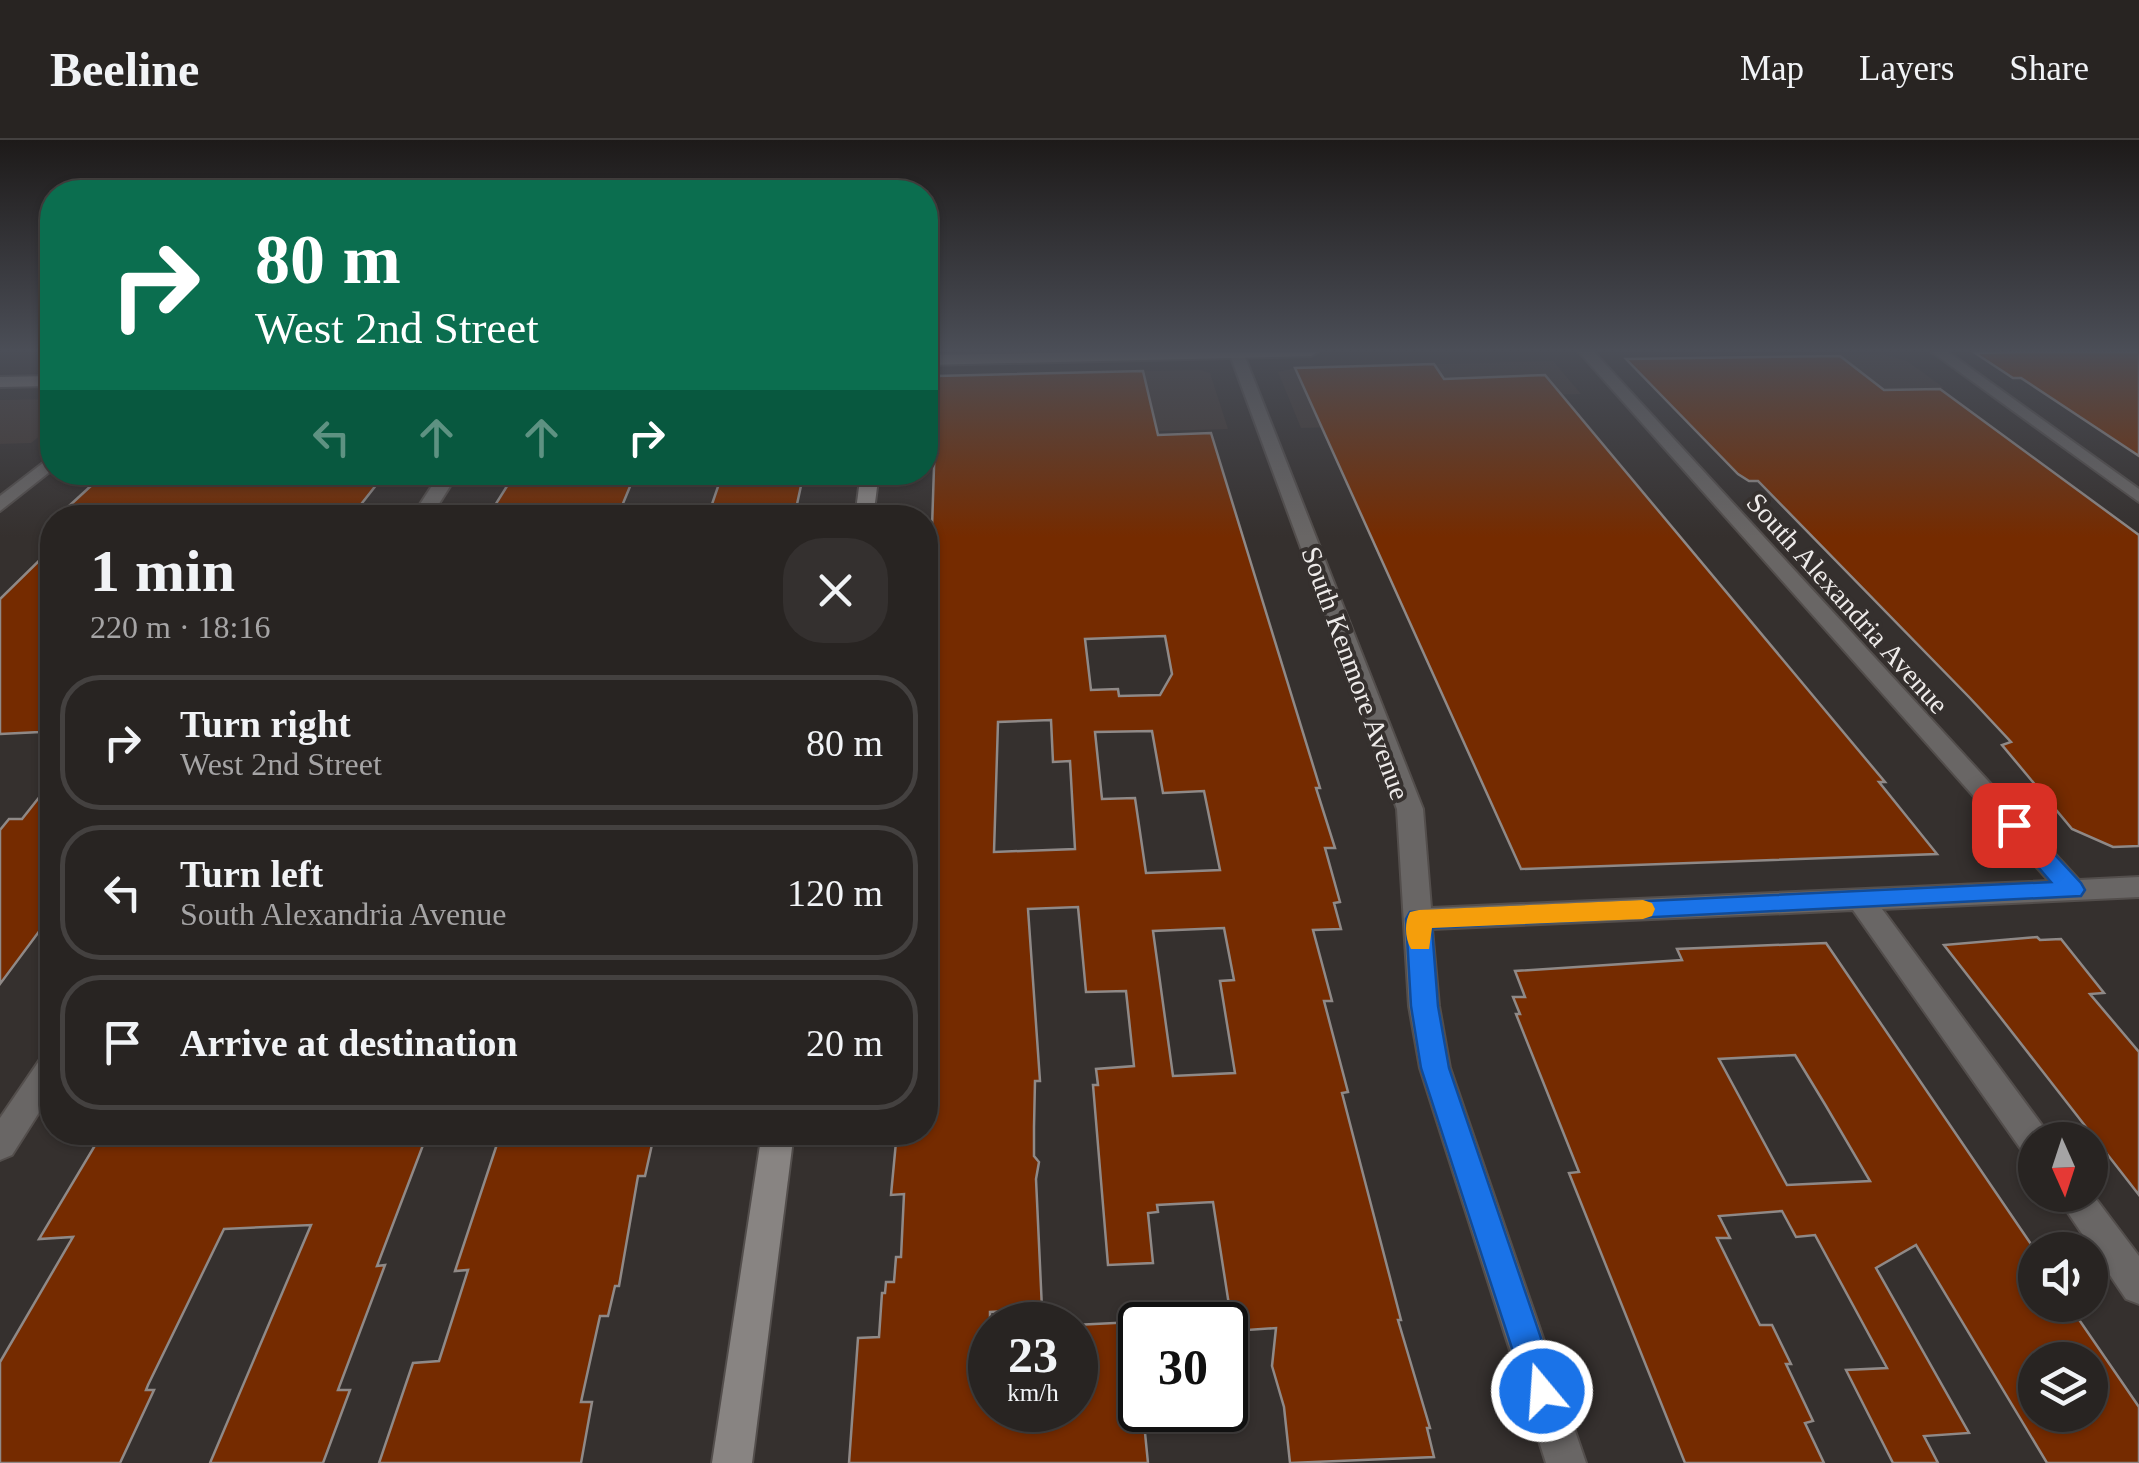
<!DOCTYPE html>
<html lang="en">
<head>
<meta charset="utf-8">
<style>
  :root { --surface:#282422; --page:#34302f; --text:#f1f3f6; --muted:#a5a4a5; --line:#444140 }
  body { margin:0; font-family:Georgia,serif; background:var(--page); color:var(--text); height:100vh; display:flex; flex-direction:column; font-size:38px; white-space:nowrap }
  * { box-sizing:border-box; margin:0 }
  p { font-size:32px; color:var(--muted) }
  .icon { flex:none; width:55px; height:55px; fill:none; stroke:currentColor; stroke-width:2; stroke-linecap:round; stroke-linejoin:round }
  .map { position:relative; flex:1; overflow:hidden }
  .panel { position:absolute; left:40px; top:365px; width:898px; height:640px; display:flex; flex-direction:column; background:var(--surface); border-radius:40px; box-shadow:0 2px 8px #0004,0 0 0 2px var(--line) }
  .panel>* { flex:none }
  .top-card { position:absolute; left:40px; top:40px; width:898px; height:305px; border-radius:40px; box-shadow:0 2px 8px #0004,0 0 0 2px var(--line); background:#0b6e4f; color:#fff; overflow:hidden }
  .needle { width:65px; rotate:177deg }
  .controls { position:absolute; left:2018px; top:982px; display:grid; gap:20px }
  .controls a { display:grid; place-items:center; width:90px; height:90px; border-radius:50%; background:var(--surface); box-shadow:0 2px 8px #0004,0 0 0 2px var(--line); font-size:50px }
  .speed { position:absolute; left:968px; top:1162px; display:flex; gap:20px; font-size:50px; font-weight:700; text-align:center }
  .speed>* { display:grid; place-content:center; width:130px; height:130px; border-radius:50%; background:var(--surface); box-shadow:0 2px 8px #0004,0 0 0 2px var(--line); line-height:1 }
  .speed small { font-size:25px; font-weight:400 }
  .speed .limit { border:5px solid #111; border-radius:15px; background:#fff; color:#111 }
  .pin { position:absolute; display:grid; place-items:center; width:85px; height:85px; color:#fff; margin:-42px; border-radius:20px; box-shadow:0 5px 15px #0006 }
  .me { position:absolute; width:110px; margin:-55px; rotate:342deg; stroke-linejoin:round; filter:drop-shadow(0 0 8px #0008) }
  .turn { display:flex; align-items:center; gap:35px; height:210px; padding:0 50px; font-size:45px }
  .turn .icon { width:130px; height:130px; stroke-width:2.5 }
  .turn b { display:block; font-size:70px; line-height:85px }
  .lanes { display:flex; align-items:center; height:95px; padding:0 50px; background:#0003; justify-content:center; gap:50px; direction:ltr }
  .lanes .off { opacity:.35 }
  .round { display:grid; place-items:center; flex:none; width:105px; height:105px; border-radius:40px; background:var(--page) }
  .headline { display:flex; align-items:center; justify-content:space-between; height:170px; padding:0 50px }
  h1 { font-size:60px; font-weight:700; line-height:75px }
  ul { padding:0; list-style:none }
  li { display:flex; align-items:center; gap:30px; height:135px; margin:0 20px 15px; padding:0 30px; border:5px solid var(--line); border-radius:40px }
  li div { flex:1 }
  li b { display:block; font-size:38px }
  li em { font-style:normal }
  header { display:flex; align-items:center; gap:60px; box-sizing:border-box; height:140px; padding:0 50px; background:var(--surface); border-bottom:2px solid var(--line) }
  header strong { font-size:48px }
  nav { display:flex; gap:55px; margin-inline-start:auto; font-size:35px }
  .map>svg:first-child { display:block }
  .built { fill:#423833 }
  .building { fill:#752b00; stroke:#8f8987; stroke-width:2.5; fill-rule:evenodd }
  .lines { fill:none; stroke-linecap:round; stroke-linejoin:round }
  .street-casing { stroke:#534e4c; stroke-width:4 }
  .secondary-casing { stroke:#534e4c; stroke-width:4 }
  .street { fill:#696665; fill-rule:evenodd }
  .secondary { fill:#888482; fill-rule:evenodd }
  .route { fill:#1a73e8; stroke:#114b97; stroke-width:2.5 }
  .slow { fill:#f59e0b }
  .labels { text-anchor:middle; stroke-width:8; stroke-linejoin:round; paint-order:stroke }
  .street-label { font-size:28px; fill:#eeebea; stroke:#35302e }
</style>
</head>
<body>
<header>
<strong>Beeline</strong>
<nav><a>Map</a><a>Layers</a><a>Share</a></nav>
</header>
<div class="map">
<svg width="2139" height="1323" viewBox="0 0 2139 1323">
  <rect width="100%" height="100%" fill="#35302e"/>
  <g class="built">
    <path d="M1882 214 1907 221 1944 248 1802 252 1813 263 1671 266 1630 224 1637 219Z"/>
    <path d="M1553 221 1581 254 1434 258 1449 284 1301 288 1278 232 1295 228Z"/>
    <path d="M1200 230 1210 233 1228 289 1063 294 1059 257 925 261V236Z"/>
    <path d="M52 259V286L31 303 0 304V260Z"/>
  </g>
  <g class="building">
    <path d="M2021 212H2139V316L2021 238H2013L1975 213Z"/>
    <path d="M1840 216 1884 250 1940 249 2139 395V706L2113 707 2072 689 2002 605 2011 602 1969 557 1758 341H1749L1738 334 1626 219Z"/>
    <path d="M1434 224 1444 239 1545 235 1885 642H1879L1937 714 1521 729 1295 228Z"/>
    <path d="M1143 231 1158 295 1211 293 1320 648H1316L1335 708H1325L1340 762 1334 763 1341 789 1313 790 1332 861H1324L1348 952 1342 953 1401 1180H1398L1430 1288H1427L1434 1317 1290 1323 1284 1267 1272 1226 1276 1188 1233 1191 1213 1062 1157 1065 1158 1072 1148 1073 1153 1123 1108 1125 1093 945H1098L1096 929 1134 926 1126 851 1086 852 1078 767 1028 769 1040 941H1035L1034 987V1016L1039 1022 1036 1039 1042 1169 990 1172V1270H1075V1185L1134 1182 1148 1323H849L858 1198 879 1197 882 1153H885L886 1142H894L896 1117H901L904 1054 891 1055 896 1002 904 992H925V451L932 388 937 236ZM1165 496 1172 534 1160 555 1119 556 1118 549 1091 550 1085 499ZM1051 580 1053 622 1070 621 1075 709 994 712 998 582ZM1152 591 1163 653 1204 651 1220 730 1146 733 1135 658 1102 659 1095 592ZM1224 788 1234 840 1220 841 1235 933 1173 936 1153 791Z"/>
    <path d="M106 332H377L369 344H377L355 372 84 378 96 366 68 367Z"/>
    <path d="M527 332H636L617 378H487L514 335Z"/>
    <path d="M723 332H804L794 378H713L716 370H710Z"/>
    <path d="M52 408V578L40 592 0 594V459Z"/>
    <path d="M52 641V774L0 844V690L9 679H22Z"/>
    <path d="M2037 797 2040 800 2061 799 2104 853 2090 854 2139 912V1055L1944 805Z"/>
    <path d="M1826 803 2035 1110V1165H2069L2139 1267V1323H2047L1916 1105 1876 1128 1969 1293 1924 1296 1938 1323H1893L1846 1230 1887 1228 1815 1095 1796 1097 1782 1071 1719 1076 1730 1098H1717L1760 1185H1772L1791 1224H1786L1813 1281 1805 1283 1824 1323H1685L1569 1033 1579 1032 1516 874H1520L1513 857H1525L1515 831 1682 820 1677 809ZM1795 915 1826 966 1870 1041 1787 1045 1719 919ZM2035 1220H2090V1275H2035Z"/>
    <path d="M103 992H428L377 1126 385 1125 338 1250H350L323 1323H210L311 1085 224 1089 148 1245 146 1250H154L120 1323H0V1222L73 1097 39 1099Z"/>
    <path d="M501 992H643L642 1001 653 1000 645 1036H638L619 1146H615L608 1176H600L581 1262H592L581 1323H379L413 1223 439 1221 468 1130 455 1131Z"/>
  </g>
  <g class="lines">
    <defs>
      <g id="street">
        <path d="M1229 212H1243L1423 669 1431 768 2049 741 1579 212H1594L2079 740 2139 737V757L1882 769 2047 992 2050 1000H2035V1017L2023 1012 1853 770 1432 789 1439 866 1450 928 1586 1323H1546L1420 928 1409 866 1397 669Z"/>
        <path d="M1932 212H1948L2139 349V362Z"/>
        <path d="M52 316V330L0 371V356Z"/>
        <path d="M441 332H459L430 378H411Z"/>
        <path d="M52 914V952L12 1015 0 1020V978L41 918Z"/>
        <path d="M2090 1051 2139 1116V1164L2126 1159 2056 1055H2090Z"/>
      </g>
      <g id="secondary">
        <path d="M1108 212H1318L1311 216 925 225V215Z"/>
        <path d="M52 236V246L0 247V237Z"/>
        <path d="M861 332H879L873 378H855Z"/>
        <path d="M762 992H794L752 1323H712Z"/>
      </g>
    </defs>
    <use href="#street" class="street-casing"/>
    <use href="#secondary" class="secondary-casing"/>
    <use href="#street" class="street"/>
    <use href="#secondary" class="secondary"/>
  </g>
  <linearGradient id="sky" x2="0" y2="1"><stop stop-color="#1d1a19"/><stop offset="0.53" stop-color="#4b4e57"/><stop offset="1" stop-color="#4b4e57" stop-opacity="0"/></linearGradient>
  <rect width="2139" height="397" fill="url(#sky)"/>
  <path class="route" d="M2014 677 2022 679 2081 743 2085 750 2081 756 1432 788 1438 866 1449 928 1559 1251 1554 1264 1542 1269 1530 1264 1421 928 1411 866 1406 779 1410 772 2051 742 2002 685Z"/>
  <path class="slow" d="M1643 760 1652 763 1655 769 1652 776 1643 779 1432 788 1429 809H1411C1405 798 1404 783 1410 772L1419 770Z"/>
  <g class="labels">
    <g class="street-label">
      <text transform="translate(1848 463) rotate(48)" y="10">South Alexandria Avenue</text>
      <text transform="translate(1356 533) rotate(70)" y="10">South Kenmore Avenue</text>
    </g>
  </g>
</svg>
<div class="controls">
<a><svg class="needle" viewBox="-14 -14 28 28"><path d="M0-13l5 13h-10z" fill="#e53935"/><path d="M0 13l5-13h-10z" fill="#a5a4a5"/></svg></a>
<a><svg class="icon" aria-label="sound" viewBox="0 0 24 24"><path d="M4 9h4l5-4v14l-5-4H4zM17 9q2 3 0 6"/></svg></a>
<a><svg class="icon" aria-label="layers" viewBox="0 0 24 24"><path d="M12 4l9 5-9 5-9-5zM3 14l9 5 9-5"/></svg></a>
</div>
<div class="speed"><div>23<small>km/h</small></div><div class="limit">30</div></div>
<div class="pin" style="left:2014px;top:685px;background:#d93025"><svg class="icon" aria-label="arrive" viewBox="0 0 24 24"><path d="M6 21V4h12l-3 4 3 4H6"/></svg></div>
<svg class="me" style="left:1542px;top:1251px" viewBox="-20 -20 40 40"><circle r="17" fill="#1a73e8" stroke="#fff" stroke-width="3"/><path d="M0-11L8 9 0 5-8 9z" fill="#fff"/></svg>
<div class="top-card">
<div class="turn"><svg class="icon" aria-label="right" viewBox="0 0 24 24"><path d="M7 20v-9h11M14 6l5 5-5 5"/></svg><div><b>80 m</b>West 2nd Street</div></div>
<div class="lanes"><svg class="icon off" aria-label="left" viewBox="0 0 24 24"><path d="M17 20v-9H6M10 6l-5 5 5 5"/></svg><svg class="icon off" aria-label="ahead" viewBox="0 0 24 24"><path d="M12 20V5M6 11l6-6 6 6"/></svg><svg class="icon off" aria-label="ahead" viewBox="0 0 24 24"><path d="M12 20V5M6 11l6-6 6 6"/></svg><svg class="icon" aria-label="right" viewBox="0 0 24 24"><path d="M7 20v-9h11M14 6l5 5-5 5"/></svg></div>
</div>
<section class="panel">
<div class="headline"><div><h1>1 min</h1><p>220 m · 18:16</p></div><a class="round"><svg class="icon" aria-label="close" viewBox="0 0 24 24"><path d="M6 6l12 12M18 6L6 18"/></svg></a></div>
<ul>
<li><svg class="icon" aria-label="right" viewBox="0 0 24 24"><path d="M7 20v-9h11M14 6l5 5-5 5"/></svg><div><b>Turn right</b><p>West 2nd Street</p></div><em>80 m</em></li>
<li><svg class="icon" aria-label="left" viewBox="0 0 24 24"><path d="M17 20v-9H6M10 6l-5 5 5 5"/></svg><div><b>Turn left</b><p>South Alexandria Avenue</p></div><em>120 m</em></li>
<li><svg class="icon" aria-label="arrive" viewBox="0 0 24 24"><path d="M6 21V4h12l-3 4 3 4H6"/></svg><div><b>Arrive at destination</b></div><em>20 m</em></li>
</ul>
</section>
</div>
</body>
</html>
